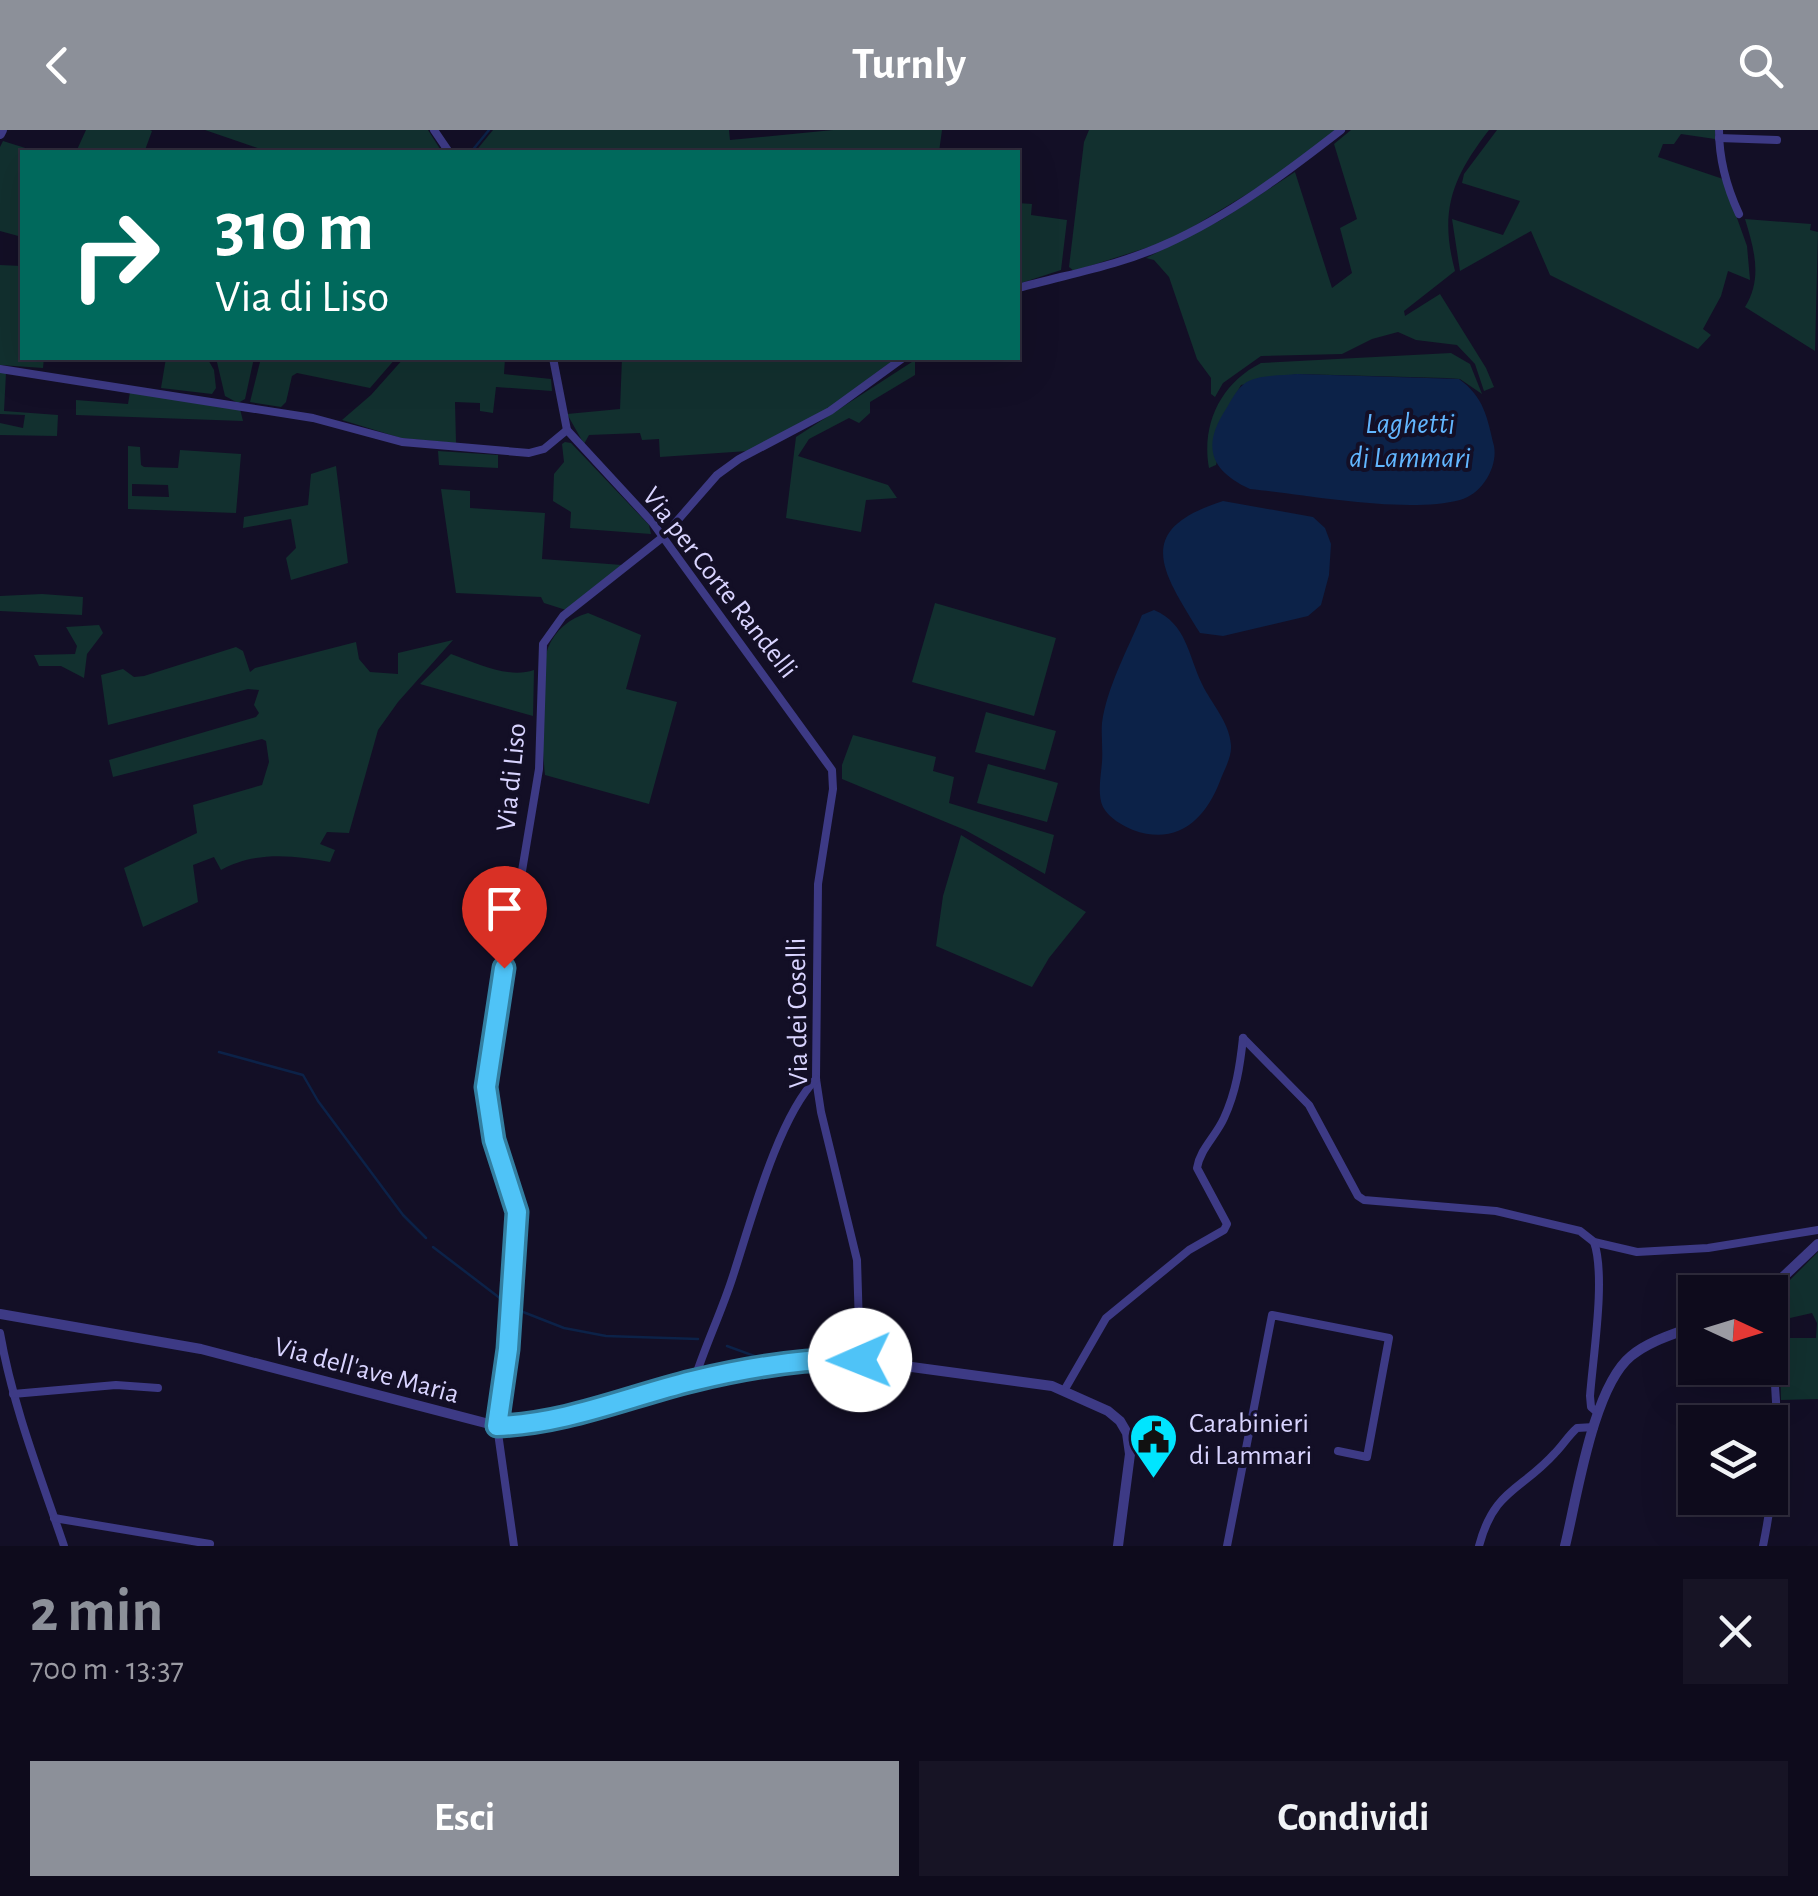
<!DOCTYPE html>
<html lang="it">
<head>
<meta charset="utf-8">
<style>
  :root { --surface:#0e0b1c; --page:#171425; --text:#f1f3f6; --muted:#9b9ba3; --line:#2e2b3b; --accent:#8c9099 }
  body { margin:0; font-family:"Alegreya Sans",sans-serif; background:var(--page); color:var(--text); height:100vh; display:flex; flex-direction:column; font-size:38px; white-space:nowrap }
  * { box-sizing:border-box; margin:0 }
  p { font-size:32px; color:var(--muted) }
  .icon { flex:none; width:55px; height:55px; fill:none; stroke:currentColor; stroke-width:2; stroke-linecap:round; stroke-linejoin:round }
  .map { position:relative; height:1416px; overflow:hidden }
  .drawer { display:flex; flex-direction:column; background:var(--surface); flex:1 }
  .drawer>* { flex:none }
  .top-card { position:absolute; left:20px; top:20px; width:1000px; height:210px; border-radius:0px; box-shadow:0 10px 40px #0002,0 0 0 2px var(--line); background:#00695c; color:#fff; overflow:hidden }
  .needle { width:65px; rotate:94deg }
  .tools { position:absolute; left:1678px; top:1145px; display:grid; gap:20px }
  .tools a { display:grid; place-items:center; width:110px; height:110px; border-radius:0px; background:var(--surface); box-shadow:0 10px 40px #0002,0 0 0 2px var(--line); font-size:50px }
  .pin { position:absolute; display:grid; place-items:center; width:85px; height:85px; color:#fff; margin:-102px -42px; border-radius:50% 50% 50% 0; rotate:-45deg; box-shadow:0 0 10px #0007 }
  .pin .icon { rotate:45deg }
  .me { position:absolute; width:110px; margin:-55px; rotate:269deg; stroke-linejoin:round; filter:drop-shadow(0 0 8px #0008) }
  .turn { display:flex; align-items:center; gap:35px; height:210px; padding:0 30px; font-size:45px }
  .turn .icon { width:130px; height:130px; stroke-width:2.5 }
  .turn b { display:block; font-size:70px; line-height:85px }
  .round { display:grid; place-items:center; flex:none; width:105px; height:105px; border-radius:0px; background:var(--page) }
  .summary { display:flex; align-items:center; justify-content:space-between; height:170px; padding:0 30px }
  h1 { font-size:60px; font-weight:700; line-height:75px; color:var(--accent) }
  .cta { display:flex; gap:20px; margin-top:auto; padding:20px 30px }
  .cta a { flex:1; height:115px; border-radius:0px; background:var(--accent); color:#fff; font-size:40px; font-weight:700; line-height:115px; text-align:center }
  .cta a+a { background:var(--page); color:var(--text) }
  header { display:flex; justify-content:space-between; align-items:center; height:130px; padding:0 30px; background:var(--accent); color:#fff; font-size:45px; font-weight:700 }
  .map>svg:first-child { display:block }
  .green { fill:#12302f; fill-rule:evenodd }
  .water { fill:#0c2248 }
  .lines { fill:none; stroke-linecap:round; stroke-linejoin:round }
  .stream { stroke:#0c2248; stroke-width:2.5 }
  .minor { stroke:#3d3a85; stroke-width:8 }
  .tertiary { stroke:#3d3a85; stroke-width:10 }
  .route-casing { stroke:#337fa1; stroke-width:25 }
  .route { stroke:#4fc3f7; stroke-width:18 }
  .labels { text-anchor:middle; stroke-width:8; stroke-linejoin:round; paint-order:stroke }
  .street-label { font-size:28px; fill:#d9d4ff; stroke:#130f26 }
  .poi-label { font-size:28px; fill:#d9d4ff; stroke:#130f26; text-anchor:start }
  .water-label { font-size:30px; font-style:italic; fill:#62b6ff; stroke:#130f26 }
</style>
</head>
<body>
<header><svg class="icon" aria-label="back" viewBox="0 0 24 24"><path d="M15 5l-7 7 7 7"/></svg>Turnly<svg class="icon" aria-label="search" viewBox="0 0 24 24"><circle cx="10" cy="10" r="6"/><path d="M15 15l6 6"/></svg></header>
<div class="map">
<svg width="1818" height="1416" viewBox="0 0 1818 1416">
  <rect width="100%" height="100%" fill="#130f26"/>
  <g class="green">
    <path d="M86 0H150L152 1 145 20 148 22H76Z"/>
    <path d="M205 0H428L442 22H269Z"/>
    <path d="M493 0H729L730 10 833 0H942L939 22H475Z"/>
    <path d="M1089 0H1335V4L1267 52 1171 110 1074 141 1069 137 1084 12Z"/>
    <path d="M1351 0H1489C1452 48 1439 81 1455 141L1404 181 1405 186 1440 164 1486 238 1494 257 1484 261 1475 234 1457 215 1416 210 1398 202 1372 209 1342 224 1261 226 1223 253 1215 267 1211 264V248L1197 229 1169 147 1154 130 1146 128 1221 90 1295 42 1332 158 1352 143 1340 98 1357 89 1334 14Z"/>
    <path d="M1497 0H1715V9L1681 4 1674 14H1663L1658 27 1723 49 1747 116 1750 150 1728 141 1721 166 1703 199 1711 205 1698 219 1550 145 1531 101 1460 141 1452 89 1503 105 1520 71 1462 53 1464 44Z"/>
    <path d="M3 11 38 22H22V107L0 101V17Z"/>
    <path d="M1018 73 1032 74 1031 85 1067 90 1061 140 1018 154Z"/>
    <path d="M1745 89 1811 94 1810 100 1818 102 1815 221 1745 177C1763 148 1754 119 1745 89Z"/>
    <path d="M0 135 22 136V228H44L43 238 0 235Z"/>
    <path d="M1451 223 1470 234 1482 264 1460 249 1446 248 1297 244 1241 255 1235 266 1216 335 1209 338C1201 294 1221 253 1261 233Z"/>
    <path d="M166 228H207L214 240 216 258 212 264 161 258Z"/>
    <path d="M216 228H254L245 269 238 273 225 266Z"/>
    <path d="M261 228H396L370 258 297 243 292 246 286 272 281 277 250 272Z"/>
    <path d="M404 228H505L504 244 551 249 552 261 496 257 493 283 480 281V273L455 272 456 313 401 308 342 290 371 265Z"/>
    <path d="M622 228H905L826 282 748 321 660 327 659 309 642 310 640 303 589 305 584 314 567 284 620 279Z"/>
    <path d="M915 230V245L870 272V283L859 293 849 288 809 309 798 326 888 355 897 368 866 370 861 402 786 388 796 307Z"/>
    <path d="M0 243H6L4 281 58 285 57 306 0 305V293L23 298 25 285 0 284Z"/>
    <path d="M130 262 240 279 243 291 76 285V270L128 274Z"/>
    <path d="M565 312 571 313 649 395 651 404 570 398 571 382 553 371 554 344 564 332 562 314Z"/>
    <path d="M128 316 140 317 141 335 144 337 178 338 180 320 241 324 236 383 128 379ZM132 354 168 355 169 367 132 366Z"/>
    <path d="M438 321 498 325V338L439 335Z"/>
    <path d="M336 336 348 433 291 450 286 428 296 418 291 389 243 398 244 387 308 375 311 344Z"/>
    <path d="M441 359 470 361V378L545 383 542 429 622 435 566 480 544 473 541 467 456 463Z"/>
    <path d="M42 464 83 467 82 485 0 481V466Z"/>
    <path d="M935 473 1056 508 1034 586 912 552Z"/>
    <path d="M588 483 641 505 626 559 677 572 649 674 545 645C542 618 539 542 548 518 555 500 570 488 588 483Z"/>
    <path d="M99 495 103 503 87 524 84 548 61 536H39L34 525 75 524 77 516 66 497Z"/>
    <path d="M453 510 398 572 378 600 349 703 327 702 320 714 335 720 330 732C294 725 254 721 221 740L214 727 193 735 198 772 143 797 124 738 197 703 193 675 262 655 269 632 266 611 262 609 113 647 109 630 256 587 259 583 254 575 259 560 248 559 108 595 101 545 123 539 134 547 144 546 236 517 243 521 250 542 255 538 356 512 359 529 370 542 398 544V523Z"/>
    <path d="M451 524C476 533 508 549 534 540L533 586 420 554Z"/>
    <path d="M986 582 1056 601 1045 640 975 622Z"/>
    <path d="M853 605 936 627 933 641 954 647 949 673 1054 705 1045 744 965 700 842 649V635Z"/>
    <path d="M988 634 1058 653 1047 692 977 673Z"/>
    <path d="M961 705 1086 782 1049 828 1032 857 936 816 943 766Z"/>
    <path d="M1818 1122V1269L1781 1270 1779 1208H1816L1817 1193 1812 1183 1777 1191 1778 1171 1782 1158Z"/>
  </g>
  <g class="water">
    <path d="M1297 244 1459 249C1484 267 1487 287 1494 316 1498 337 1482 364 1460 370 1406 384 1308 365 1250 359 1211 341 1201 317 1226 279 1231 271 1236 260 1244 254 1257 244 1281 246 1297 244Z"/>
    <path d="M1223 371 1313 387 1325 398 1331 414 1329 445 1321 475 1308 486 1223 506 1200 503C1162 441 1132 400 1223 371Z"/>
    <path d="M1154 480C1187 494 1188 525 1202 554 1212 575 1229 591 1231 615 1232 627 1224 640 1220 651 1205 690 1177 716 1133 700 1123 696 1109 688 1103 677 1097 665 1101 645 1102 632 1103 619 1101 606 1102 593 1107 557 1128 519 1142 485Z"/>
  </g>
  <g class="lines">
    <g class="stream">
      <path d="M471 22 489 0"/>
      <path d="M219 922 303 945 318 971 403 1085 426 1108"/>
      <path d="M433 1117 505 1172"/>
      <path d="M518 1180 564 1198 606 1206 698 1209"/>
      <path d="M727 1216 768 1231 841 1221"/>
    </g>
    <g class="minor">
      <path d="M434 0 449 22"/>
      <path d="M1719 0C1719 28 1727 58 1739 84"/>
      <path d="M1719 8 1777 10"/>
      <path d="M1018 158C1068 144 1118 136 1166 114 1229 86 1287 42 1341 0"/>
      <path d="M553 228 567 300 652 392 832 640 833 659 818 754 816 949 821 982 857 1130 860 1230"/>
      <path d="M0 239 313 288 402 312 529 323 544 319 567 300"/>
      <path d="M1243 908 1309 975 1358 1066 1364 1070 1496 1081 1580 1101 1594 1112 1637 1122 1708 1118 1818 1100"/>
      <path d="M1594 1112C1606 1147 1593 1226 1590 1266L1591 1277 1598 1283"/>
      <path d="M0 1203C13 1277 40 1345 64 1416"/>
      <path d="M694 1251C705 1216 721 1183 732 1149 750 1095 777 989 816 949"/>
      <path d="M1065 1259 1106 1188 1189 1120 1224 1100 1227 1094 1197 1038C1200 1019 1216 1006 1224 988 1236 962 1240 936 1243 908"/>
      <path d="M13 1264 116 1255 158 1258"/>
      <path d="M54 1388 210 1414"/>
      <path d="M514 1416 497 1296 507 1219 517 1082 494 1009 486 957 539 639 543 514 563 486 663 407 717 345 739 329 830 281 903 228"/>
      <path d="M1227 1416 1272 1185 1389 1208 1367 1327 1338 1321"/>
      <path d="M1479 1416C1494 1359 1521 1361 1555 1323 1563 1315 1568 1306 1577 1298L1594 1297"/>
      <path d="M1763 1416C1778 1341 1781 1286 1770 1209"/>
    </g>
    <g class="tertiary">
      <path d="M0 4 2 0"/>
      <path d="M1767 1162 1818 1114"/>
      <path d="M0 1184 201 1219 497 1296 571 1286 694 1251 824 1230H860L1052 1256 1108 1281 1120 1291 1127 1303 1130 1324 1118 1416"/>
      <path d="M1565 1416C1577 1367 1593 1257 1631 1226 1649 1211 1674 1204 1695 1196"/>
    </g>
  </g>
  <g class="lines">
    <defs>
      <path id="route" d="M504 838 486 957 494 1010 517 1082 508 1219 497 1296C565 1294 627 1267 692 1251 746 1238 805 1227 860 1230"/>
    </defs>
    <use href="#route" class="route-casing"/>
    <use href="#route" class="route"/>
  </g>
  <defs>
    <symbol id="civic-pin" viewBox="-11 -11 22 30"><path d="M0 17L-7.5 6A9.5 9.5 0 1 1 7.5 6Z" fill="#00e5ff" stroke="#130f26"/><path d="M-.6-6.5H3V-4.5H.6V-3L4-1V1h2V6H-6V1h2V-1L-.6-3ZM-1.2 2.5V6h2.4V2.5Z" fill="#111"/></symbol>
  </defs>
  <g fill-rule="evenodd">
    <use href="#civic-pin" x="1126" y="1280" width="55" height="75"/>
  </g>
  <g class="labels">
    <g class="street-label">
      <text transform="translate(721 452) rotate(52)" y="10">Via per Corte Randelli</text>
      <text transform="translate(510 647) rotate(-84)" y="10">Via di Liso</text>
      <text transform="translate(796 883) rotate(-91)" y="10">Via dei Coselli</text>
      <text transform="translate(367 1239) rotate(15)" y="10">Via dell'ave Maria</text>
    </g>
    <g class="poi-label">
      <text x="1189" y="1302">Carabinieri<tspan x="1189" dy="32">di Lammari</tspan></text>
    </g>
    <g class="water-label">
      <text x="1410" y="303">Laghetti<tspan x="1410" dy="34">di Lammari</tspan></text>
    </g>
  </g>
</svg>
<div class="tools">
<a><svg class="needle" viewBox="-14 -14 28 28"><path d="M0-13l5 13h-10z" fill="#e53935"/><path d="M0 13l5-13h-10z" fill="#9b9ba3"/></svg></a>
<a><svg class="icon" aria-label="layers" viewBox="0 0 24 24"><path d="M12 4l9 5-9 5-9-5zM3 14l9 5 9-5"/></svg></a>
</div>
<div class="pin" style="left:504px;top:838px;background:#d93025"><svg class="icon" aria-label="arrive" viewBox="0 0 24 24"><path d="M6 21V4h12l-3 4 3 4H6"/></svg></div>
<svg class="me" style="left:860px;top:1230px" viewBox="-20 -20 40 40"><circle r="19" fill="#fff"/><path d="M0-13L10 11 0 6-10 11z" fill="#4fc3f7"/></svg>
<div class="top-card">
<div class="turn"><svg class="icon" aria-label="right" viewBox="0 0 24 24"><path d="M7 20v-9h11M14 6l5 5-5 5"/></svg><div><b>310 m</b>Via di Liso</div></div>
</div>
</div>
<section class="drawer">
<div class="summary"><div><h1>2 min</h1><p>700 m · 13:37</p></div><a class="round"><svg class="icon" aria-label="close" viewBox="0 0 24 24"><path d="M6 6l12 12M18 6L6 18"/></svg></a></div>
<div class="cta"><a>Esci</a><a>Condividi</a></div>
</section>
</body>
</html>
